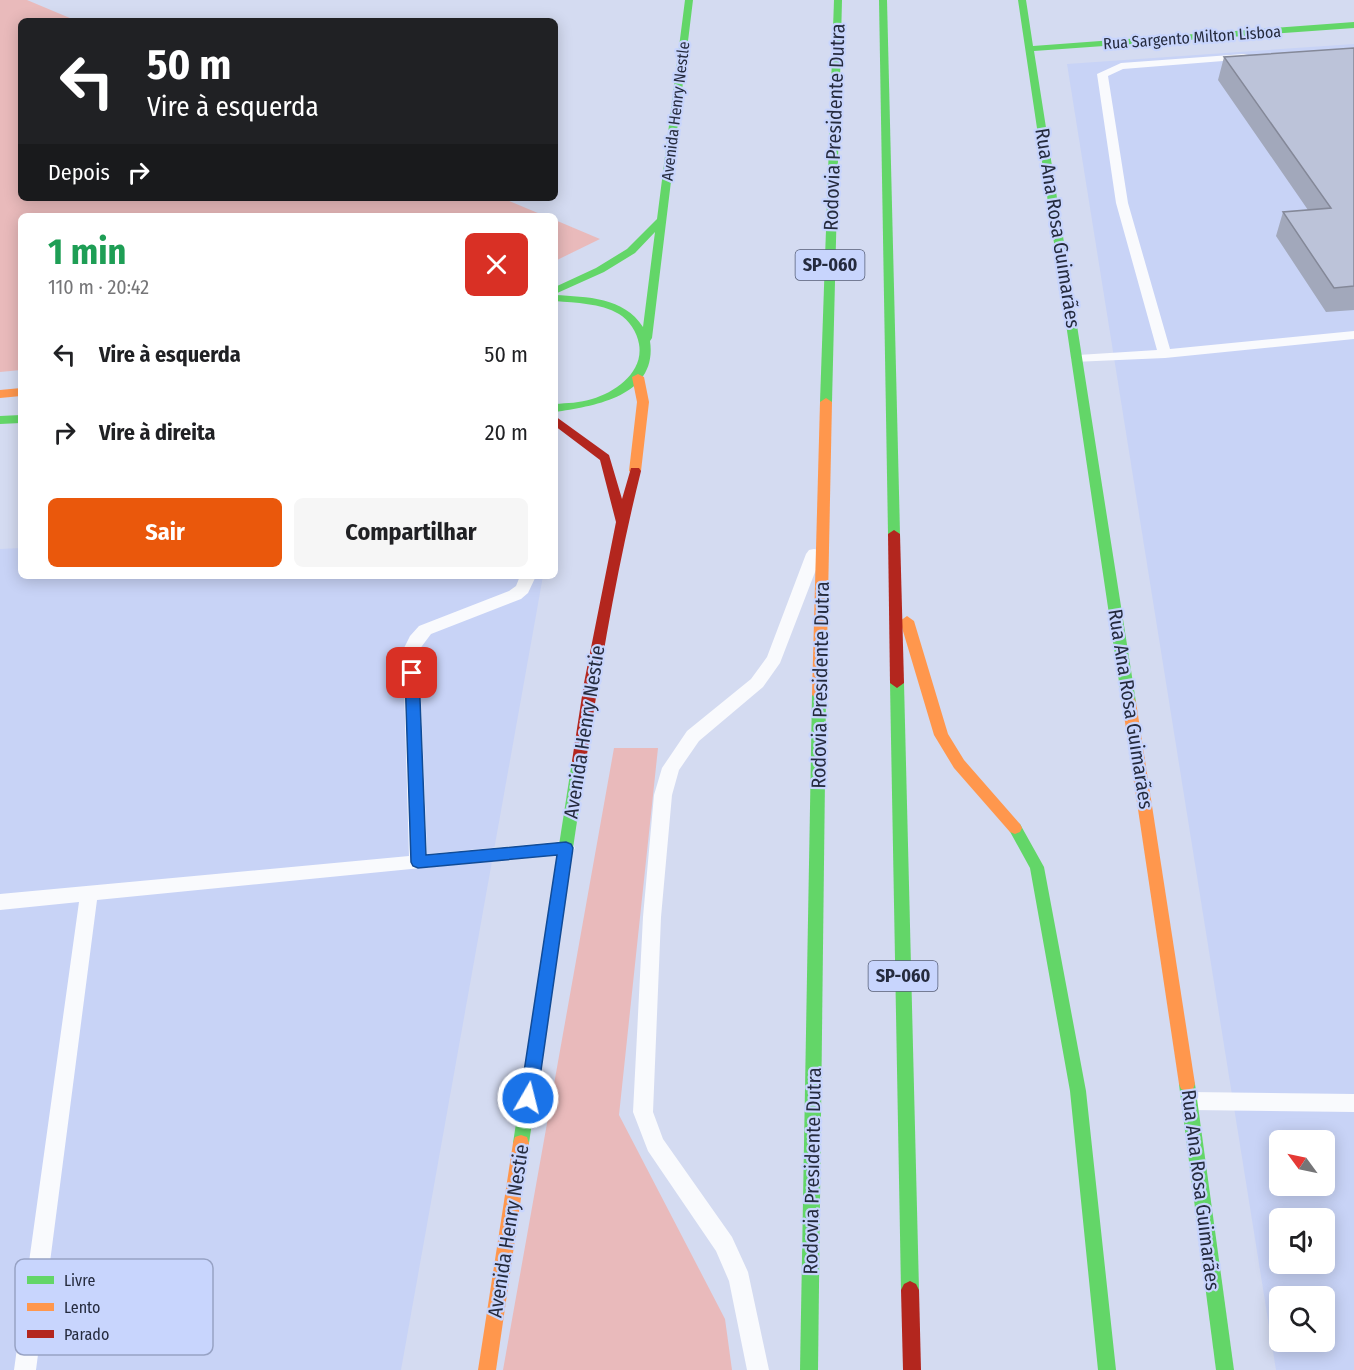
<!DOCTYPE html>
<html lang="pt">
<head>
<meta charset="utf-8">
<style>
  :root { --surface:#fff; --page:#f6f6f6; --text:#202124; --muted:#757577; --accent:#ea580c }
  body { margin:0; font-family:"Fira Sans Condensed",sans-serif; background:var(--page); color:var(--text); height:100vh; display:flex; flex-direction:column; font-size:22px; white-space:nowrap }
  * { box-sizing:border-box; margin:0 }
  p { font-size:20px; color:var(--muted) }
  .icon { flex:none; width:33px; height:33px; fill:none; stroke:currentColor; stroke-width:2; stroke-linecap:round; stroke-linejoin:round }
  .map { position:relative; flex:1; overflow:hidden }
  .drawer { position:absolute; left:18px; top:213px; width:540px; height:366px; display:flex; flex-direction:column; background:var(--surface); border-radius:9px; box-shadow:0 3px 15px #0003 }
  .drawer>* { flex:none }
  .hud { position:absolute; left:18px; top:18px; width:540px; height:183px; border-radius:9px; box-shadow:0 3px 15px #0003; background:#202124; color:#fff; overflow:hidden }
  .needle { width:39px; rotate:303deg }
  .tools { position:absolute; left:1269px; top:1130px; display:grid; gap:12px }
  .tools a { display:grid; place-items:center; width:66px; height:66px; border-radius:9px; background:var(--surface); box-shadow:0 3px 15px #0003; font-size:30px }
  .pin { position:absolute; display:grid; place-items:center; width:51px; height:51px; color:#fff; margin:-26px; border-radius:12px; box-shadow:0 3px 9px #0006 }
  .me { position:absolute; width:66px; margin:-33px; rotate:8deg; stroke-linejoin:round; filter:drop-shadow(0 0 4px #0008) }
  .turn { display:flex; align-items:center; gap:21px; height:126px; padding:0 30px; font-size:27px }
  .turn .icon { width:78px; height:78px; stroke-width:2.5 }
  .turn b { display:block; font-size:42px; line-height:51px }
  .then { display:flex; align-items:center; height:57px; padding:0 30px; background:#0003; gap:12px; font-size:22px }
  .round { display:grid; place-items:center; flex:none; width:63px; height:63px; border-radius:9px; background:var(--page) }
  .head { display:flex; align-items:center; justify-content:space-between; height:102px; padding:0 30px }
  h1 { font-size:36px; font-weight:700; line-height:45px; color:#1e9e55 }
  .primary-button { display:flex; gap:12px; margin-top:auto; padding:12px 30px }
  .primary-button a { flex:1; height:69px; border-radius:9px; background:var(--accent); color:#fff; font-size:24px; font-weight:700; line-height:69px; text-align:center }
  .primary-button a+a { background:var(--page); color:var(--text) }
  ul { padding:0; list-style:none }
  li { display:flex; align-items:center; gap:18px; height:78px; padding:0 30px }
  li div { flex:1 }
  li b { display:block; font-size:22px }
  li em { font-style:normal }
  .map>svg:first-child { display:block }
  .built { fill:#c8d3f6; fill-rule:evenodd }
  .green { fill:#e9babb }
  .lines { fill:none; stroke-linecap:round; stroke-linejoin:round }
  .lane { fill:#f9fafd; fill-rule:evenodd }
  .fast { fill:#63d668; fill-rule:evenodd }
  .slow { fill:#ff974d; fill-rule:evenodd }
  .jam { fill:#b3261e; fill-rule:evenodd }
  .wall { fill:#a2a8bb }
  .building { fill:#bcc3d9; stroke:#848898; stroke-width:1.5 }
  .route { fill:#1a73e8; stroke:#114b97; stroke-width:1.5 }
  .labels { text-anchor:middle; stroke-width:4.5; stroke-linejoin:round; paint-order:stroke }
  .far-street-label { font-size:16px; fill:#252b3e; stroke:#c8d5fd }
  .shield { fill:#c8d5fd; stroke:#565e77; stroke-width:1.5 }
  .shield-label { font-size:18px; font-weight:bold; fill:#252b3e }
  .street-label { font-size:20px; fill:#252b3e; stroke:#c8d5fd }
  .key { fill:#c8d5fd; stroke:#97a2c4; stroke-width:1.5 }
  .key-label { font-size:16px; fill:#252b3e }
</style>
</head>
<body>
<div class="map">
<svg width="1354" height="1370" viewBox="0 0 1354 1370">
  <rect width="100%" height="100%" fill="#d4dbf1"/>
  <g class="built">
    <path d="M1354 44V1370H1276L1067 64ZM1280 1140H1324V1185H1280ZM1280 1218H1324V1263H1280ZM1280 1296H1324V1341H1280Z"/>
    <path d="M21 548V576H543L401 1370H0V549Z"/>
  </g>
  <g class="green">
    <path d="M0 0H27L77 21H21V198H502L545 216H21V370L0 372Z"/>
    <path d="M555 220 600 239 555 261Z"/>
    <path d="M614 748H658L619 1115 725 1319 732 1370H503Z"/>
  </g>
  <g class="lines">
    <g class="lane">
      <path d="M1244 54 1248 55V59L1123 69 1108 76 1128 203 1170 349 1354 331V339L1165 358 1073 362 1071 359 1073 356 1078 355 1157 350 1116 203 1097 74 1121 63Z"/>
      <path d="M814 549 819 550 822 554 780 663 763 687 699 741 679 770 672 795 661 917 653 1112 663 1139 732 1237 748 1272 769 1370H747L729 1281 716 1251 648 1151 633 1112 643 917 654 795 662 768 687 731 751 679 767 657 806 554 809 550Z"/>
      <path d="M520 576H536L528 593 521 599 431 634 419 650 427 854 566 841 572 843 575 848 572 853 97 900 36 1370H14L79 902 0 910V894L409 856 403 650 410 636 419 626 509 591 516 586Z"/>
      <path d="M1190 1092 1354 1094V1112L1190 1110 1183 1108 1180 1101 1183 1094Z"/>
    </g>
    <g class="fast">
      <path d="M685 0H693L652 338 650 341C658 396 595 406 555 412V404C567 403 580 403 592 399 616 392 644 372 639 344 637 332 629 320 619 314 600 303 576 303 555 301V295C587 297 624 297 643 327L655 232 635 253 604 272 555 294V287L596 268 627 249 657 219Z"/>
      <path d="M834 0H842L832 402 826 406 820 402Z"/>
      <path d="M879 0H887L900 534 894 538 888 534Z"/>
      <path d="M1018 0H1026L1033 46 1354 22V28L1034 51 1136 702 1134 706H1124L1122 702Z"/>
      <path d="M21 415V423L0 424V416Z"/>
      <path d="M897 678 904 683 919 1290 916 1296 910 1299 904 1296 901 1290 890 683Z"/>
      <path d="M819 690 826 695 818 1370H800L812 695Z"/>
      <path d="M579 756 584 757 586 761 529 1143 527 1149 521 1151 515 1149 513 1143 572 761 574 757Z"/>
      <path d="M1015 822 1020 824 1044 867 1086 1091 1116 1370H1098L1070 1091 1030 868 1008 828 1010 824Z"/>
      <path d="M1187 1077 1193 1079 1195 1084 1234 1370H1216L1179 1084 1181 1079Z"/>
    </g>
    <g class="slow">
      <path d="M638 374 644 377 649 402 641 471 635 475 629 471 637 402 632 377Z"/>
      <path d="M21 388V396L0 398V390Z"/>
      <path d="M826 398 832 402 826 695 819 700 812 695 820 402Z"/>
      <path d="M907 616 914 621 948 734 964 760 1020 824 1022 828 1020 832 1015 834 1010 832 954 768 934 735 900 621Z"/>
      <path d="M1129 697 1134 698 1136 702 1195 1084 1193 1089 1187 1091 1181 1089 1179 1084 1122 702 1124 698Z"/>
      <path d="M521 1135 527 1137 529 1143 496 1370H478L513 1143 515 1137Z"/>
    </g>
    <g class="jam">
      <path d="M555 416 609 455 622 499 631 468H639L641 471C617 567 601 664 586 761L584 765H574L572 761 584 683 616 522 600 460 555 426Z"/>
      <path d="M894 530 900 534 904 683 897 688 890 683 888 534Z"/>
      <path d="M910 1281 916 1284 919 1290 921 1370H903L901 1290 904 1284Z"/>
    </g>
  </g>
  <path class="wall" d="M1354 48V310L1326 312 1276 236 1283 212 1308 210 1218 80 1224 57Z"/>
  <path class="building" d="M1354 48V286L1334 288 1283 212 1331 208 1224 57Z"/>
  <path class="route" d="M412 668 419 673 426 855 566 842 571 844 573 848 537 1098 534 1103 528 1105 523 1103 520 1098 557 855 418 868 413 866 411 862 405 673Z"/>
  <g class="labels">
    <g class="far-street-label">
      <text transform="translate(1192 37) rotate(-4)" y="6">Rua Sargento Milton Lisboa</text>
      <text transform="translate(675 111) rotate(-83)" y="6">Avenida Henry Nestle</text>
    </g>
    <g class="shield">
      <rect x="795.5" y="250" width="69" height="30" rx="4.5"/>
      <rect x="868.5" y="961" width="69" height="30" rx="4.5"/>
    </g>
    <g class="shield-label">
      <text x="830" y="271">SP-060</text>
      <text x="903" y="982">SP-060</text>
    </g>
    <g class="street-label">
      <text transform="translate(834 127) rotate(-88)" y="7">Rodovia Presidente Dutra</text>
      <text transform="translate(1058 228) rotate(81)" y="7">Rua Ana Rosa Guimarães</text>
      <text transform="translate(820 685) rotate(-89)" y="7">Rodovia Presidente Dutra</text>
      <text transform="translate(1131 709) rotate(81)" y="7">Rua Ana Rosa Guimarães</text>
      <text transform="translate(584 732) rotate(-81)" y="7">Avenida Henry Nestie</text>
      <text transform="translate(812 1171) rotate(-89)" y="7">Rodovia Presidente Dutra</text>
      <text transform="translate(1201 1190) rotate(83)" y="7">Rua Ana Rosa Guimarães</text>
      <text transform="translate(508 1231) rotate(-81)" y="7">Avenida Henry Nestie</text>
    </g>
  </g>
  <rect x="15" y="1259" width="198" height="96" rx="9" class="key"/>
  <rect x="27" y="1276" width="27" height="8" fill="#63d668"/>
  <rect x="27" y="1303" width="27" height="8" fill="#ff974d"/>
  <rect x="27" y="1330" width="27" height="8" fill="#b3261e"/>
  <g class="key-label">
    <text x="64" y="1286">Livre</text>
    <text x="64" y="1313">Lento</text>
    <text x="64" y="1340">Parado</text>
  </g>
</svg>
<div class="tools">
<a><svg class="needle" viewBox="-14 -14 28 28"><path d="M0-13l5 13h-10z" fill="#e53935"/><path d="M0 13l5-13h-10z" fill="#757577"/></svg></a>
<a><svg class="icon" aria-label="sound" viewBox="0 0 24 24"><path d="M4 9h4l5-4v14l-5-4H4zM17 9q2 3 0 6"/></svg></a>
<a><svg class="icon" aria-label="search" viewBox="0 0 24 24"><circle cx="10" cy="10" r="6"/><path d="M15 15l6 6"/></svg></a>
</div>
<div class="pin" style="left:412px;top:673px;background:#d93025"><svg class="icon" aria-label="arrive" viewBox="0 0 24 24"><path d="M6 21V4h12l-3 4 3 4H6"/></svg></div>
<svg class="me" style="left:528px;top:1098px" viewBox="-20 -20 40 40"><circle r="17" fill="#1a73e8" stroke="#fff" stroke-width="3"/><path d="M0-11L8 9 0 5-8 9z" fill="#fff"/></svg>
<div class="hud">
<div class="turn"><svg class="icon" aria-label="left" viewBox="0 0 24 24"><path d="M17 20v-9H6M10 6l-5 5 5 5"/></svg><div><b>50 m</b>Vire à esquerda</div></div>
<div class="then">Depois<svg class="icon" aria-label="right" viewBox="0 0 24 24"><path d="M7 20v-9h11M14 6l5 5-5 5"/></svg></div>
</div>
<section class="drawer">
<div class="head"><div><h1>1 min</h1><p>110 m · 20:42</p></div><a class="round" style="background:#d93025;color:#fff"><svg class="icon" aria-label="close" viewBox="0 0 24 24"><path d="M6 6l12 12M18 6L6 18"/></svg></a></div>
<ul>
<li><svg class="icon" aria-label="left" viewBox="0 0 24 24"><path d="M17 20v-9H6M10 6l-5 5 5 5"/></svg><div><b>Vire à esquerda</b></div><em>50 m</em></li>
<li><svg class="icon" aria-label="right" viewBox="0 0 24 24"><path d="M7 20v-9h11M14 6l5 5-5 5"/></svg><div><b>Vire à direita</b></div><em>20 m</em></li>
</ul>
<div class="primary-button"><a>Sair</a><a>Compartilhar</a></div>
</section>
</div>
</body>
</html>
